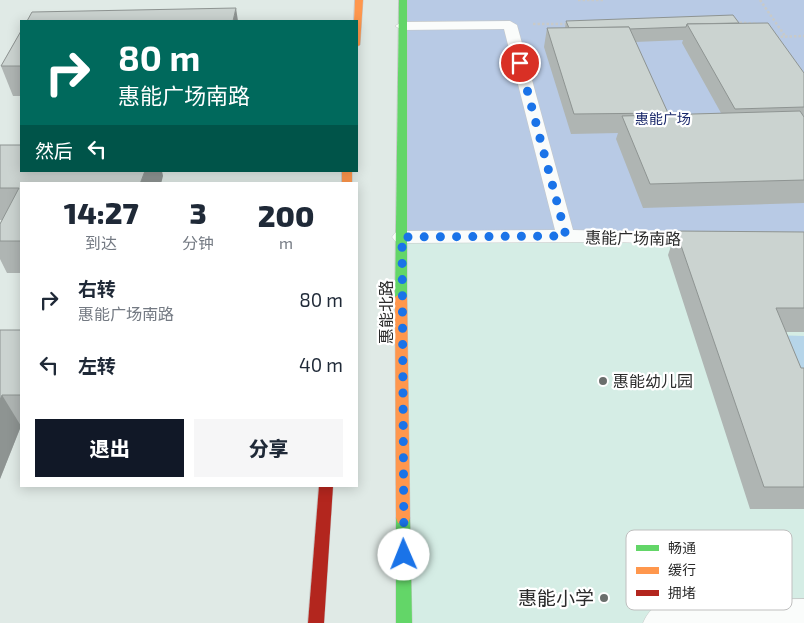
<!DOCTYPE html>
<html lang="zh">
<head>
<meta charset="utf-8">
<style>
  :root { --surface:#fff; --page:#f6f6f7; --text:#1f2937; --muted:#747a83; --accent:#111827 }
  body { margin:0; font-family:"Exo 2","Noto Sans SC",sans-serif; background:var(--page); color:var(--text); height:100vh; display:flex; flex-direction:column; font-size:19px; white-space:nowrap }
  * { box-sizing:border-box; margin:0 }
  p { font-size:16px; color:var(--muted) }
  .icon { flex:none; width:28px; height:28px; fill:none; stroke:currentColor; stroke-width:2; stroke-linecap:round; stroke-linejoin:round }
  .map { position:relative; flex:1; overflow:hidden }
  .drawer { position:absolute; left:20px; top:182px; width:338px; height:305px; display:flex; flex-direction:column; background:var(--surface); border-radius:0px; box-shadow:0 2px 12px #0003 }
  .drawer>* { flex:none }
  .banner { position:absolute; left:20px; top:20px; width:338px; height:152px; border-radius:0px; box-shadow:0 2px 12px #0003; background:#00695c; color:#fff; overflow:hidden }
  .pin { position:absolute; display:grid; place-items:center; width:42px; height:42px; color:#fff; margin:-21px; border:2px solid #fff; border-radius:50%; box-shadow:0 1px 5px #0007 }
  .me { position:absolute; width:55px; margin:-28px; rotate:359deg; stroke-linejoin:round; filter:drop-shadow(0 0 4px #0008) }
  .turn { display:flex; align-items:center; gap:18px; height:105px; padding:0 15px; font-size:22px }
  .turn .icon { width:65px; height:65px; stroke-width:2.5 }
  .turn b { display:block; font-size:35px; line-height:42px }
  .then { display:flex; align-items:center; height:48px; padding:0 15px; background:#0003; gap:10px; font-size:19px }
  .eta { display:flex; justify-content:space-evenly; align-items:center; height:85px; text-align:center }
  .eta b { font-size:30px; font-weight:800; line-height:35px }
  .action { display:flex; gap:10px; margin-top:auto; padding:10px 15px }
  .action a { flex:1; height:58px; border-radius:0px; background:var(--accent); color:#fff; font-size:20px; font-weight:800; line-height:58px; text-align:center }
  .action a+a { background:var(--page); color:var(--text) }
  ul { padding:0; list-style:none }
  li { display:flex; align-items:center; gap:15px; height:65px; padding:0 15px }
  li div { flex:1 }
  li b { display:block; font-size:19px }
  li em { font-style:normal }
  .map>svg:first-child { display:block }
  .education { fill:#d5ede5 }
  .green { fill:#b8cae5 }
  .pitch { fill:#b6d5e9 }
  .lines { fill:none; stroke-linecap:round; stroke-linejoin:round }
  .lane-casing { stroke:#c5c7c6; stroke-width:1 }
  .fast-casing { stroke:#c5c7c6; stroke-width:1 }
  .slow-casing { stroke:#c5c7c6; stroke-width:1 }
  .jam-casing { stroke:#c5c7c6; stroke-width:1 }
  .path { stroke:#c8cac9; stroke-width:2.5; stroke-dasharray:2.5 2; stroke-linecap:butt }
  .lane { fill:#fafcfb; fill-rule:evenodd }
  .fast { fill:#63d668; fill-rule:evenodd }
  .slow { fill:#ff974d; fill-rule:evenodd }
  .jam { fill:#b3261e; fill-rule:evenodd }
  .wall { fill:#afb5b3; fill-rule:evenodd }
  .shaded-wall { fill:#8e9492 }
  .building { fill:#cbd3d0; stroke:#8e9492 }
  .route { stroke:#1a73e8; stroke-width:9; stroke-dasharray:0 16.2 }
  .poi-dot { fill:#6a6e6c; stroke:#fff; stroke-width:2 }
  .labels { text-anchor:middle; stroke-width:4.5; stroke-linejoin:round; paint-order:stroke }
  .far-park-label { font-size:14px; fill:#19276a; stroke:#fff }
  .street-label { font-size:16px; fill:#2b2b2b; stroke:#fff }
  .poi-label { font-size:16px; fill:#2b2b2b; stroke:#fff; text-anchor:start }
  .near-poi-label { font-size:19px; fill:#2b2b2b; stroke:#fff; text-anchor:end }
  .key { fill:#fff; stroke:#bfbfbf; stroke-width:1 }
  .key-label { font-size:14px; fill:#2b2b2b }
</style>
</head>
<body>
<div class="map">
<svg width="804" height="623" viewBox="0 0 804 623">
  <rect width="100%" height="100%" fill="#e0eae6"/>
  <path class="education" d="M401 237 804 243V623H404Z"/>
  <path class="green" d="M403 0H804V243L401 237Z"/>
  <path class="pitch" d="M771 335 804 336V379Z"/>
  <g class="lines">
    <defs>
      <g id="lane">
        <path d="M510 21 517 25 573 230 699 233 705 235 708 239 705 243 699 245 614 242 401 243 395 241 392 237 395 233 401 231 555 230 504 29 402 30 395 26 402 22Z"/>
        <path d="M804 599V623H643C648 611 655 605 667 601Z"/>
      </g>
      <g id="fast">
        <path d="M399 0H407V297L401 301 395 297Z"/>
        <path d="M403 512 408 513 410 518 412 623H396V518L398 513Z"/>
      </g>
      <g id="slow">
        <path d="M355 0H363L360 45 356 47V21H354Z"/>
        <rect x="342" y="171" width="10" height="13"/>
        <path d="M401 293 407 297 410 518 408 523 403 524 398 523 396 518 395 297Z"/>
      </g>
      <path id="jam" d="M319 486H333L324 623H308Z"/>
    </defs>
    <use href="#lane" class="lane-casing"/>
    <use href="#fast" class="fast-casing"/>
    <use href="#slow" class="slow-casing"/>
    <use href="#jam" class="jam-casing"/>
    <g class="path">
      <path d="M578 0H604"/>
      <path d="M760 0 785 36"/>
      <path d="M735 22 757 24"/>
      <path d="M533 24H569"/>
      <path d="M776 37 804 36"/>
    </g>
    <use href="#lane" class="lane"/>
    <use href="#fast" class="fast"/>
    <use href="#slow" class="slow"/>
    <use href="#jam" class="jam"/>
  </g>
  <g class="wall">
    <path d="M566 21 739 23 804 73V203L643 208 616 139 618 133 571 134 544 47 547 28H565ZM683 40 682 43 721 113 668 115V113L635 42Z"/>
    <path d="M21 31V96H13L1 66Z"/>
    <path d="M0 145 163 176 21 184V273H7L0 259V224L2 220H0Z"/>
    <path d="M676 231 804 232V332H786L801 368H804V509H750L668 255Z"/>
    <path d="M0 330H21V426L0 479Z"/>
  </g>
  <g class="shaded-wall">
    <path d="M236 8 238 21H233Z"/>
    <path d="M145 171H162L163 176 161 184H140Z"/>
    <path d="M2 395 21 426 0 479V400Z"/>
  </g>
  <g class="building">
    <path d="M236 8 233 21H27L32 12Z"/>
    <path d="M733 15 739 23 687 24 686 27 629 29V27L569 28 566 21Z"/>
    <path d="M768 23 804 73V107L735 109 687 24Z"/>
    <path d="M629 27 668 113 574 114 547 28Z"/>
    <path d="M21 31V66H1Z"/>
    <path d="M800 111 804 117V180L650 184 622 116Z"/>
    <path d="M0 145H21V171H145L140 184H21V241H0V224L19 188H0Z"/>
    <path d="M676 231 804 232V308H776L801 368H804V487H764Z"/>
    <path d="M0 330H21V395H2L0 400Z"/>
  </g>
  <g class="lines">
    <path class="route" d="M404 555 402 237 566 236 520 63"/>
  </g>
  <g class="poi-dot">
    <circle cx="603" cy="381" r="5"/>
    <circle cx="604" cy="598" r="5"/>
  </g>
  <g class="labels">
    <g class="far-park-label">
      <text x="663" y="124">惠能广场</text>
    </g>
    <g class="street-label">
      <text transform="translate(633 238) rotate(1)" y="6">惠能广场南路</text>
      <text transform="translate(386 312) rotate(-90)" y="6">惠能北路</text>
    </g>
    <g class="poi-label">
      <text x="613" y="387">惠能幼儿园</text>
    </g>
    <g class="near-poi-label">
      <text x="594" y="605">惠能小学</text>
    </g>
  </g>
  <rect x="626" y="530" width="166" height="80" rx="8" class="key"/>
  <rect x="636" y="545" width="23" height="6" fill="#63d668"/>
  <rect x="636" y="567" width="23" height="7" fill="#ff974d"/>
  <rect x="636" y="590" width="23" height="6" fill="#b3261e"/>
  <g class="key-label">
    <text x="668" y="553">畅通</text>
    <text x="668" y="575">缓行</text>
    <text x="668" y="598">拥堵</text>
  </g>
</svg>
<div class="pin" style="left:520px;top:63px;background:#d93025"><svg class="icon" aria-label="arrive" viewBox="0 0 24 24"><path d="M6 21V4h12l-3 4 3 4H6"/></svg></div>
<svg class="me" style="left:404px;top:555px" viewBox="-20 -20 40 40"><circle r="19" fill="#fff"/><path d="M0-13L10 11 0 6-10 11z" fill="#1a73e8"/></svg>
<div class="banner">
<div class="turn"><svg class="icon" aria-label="right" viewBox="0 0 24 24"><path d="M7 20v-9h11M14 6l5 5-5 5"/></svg><div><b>80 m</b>惠能广场南路</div></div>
<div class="then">然后<svg class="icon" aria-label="left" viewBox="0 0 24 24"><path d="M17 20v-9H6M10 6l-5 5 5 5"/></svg></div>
</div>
<section class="drawer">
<div class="eta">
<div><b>14:27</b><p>到达</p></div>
<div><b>3</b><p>分钟</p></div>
<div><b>200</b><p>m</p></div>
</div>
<ul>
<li><svg class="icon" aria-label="right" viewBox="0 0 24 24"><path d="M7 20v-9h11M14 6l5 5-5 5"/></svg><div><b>右转</b><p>惠能广场南路</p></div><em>80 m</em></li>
<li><svg class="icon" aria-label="left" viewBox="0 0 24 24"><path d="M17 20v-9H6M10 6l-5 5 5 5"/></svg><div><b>左转</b></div><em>40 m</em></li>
</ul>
<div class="action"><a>退出</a><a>分享</a></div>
</section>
</div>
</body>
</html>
